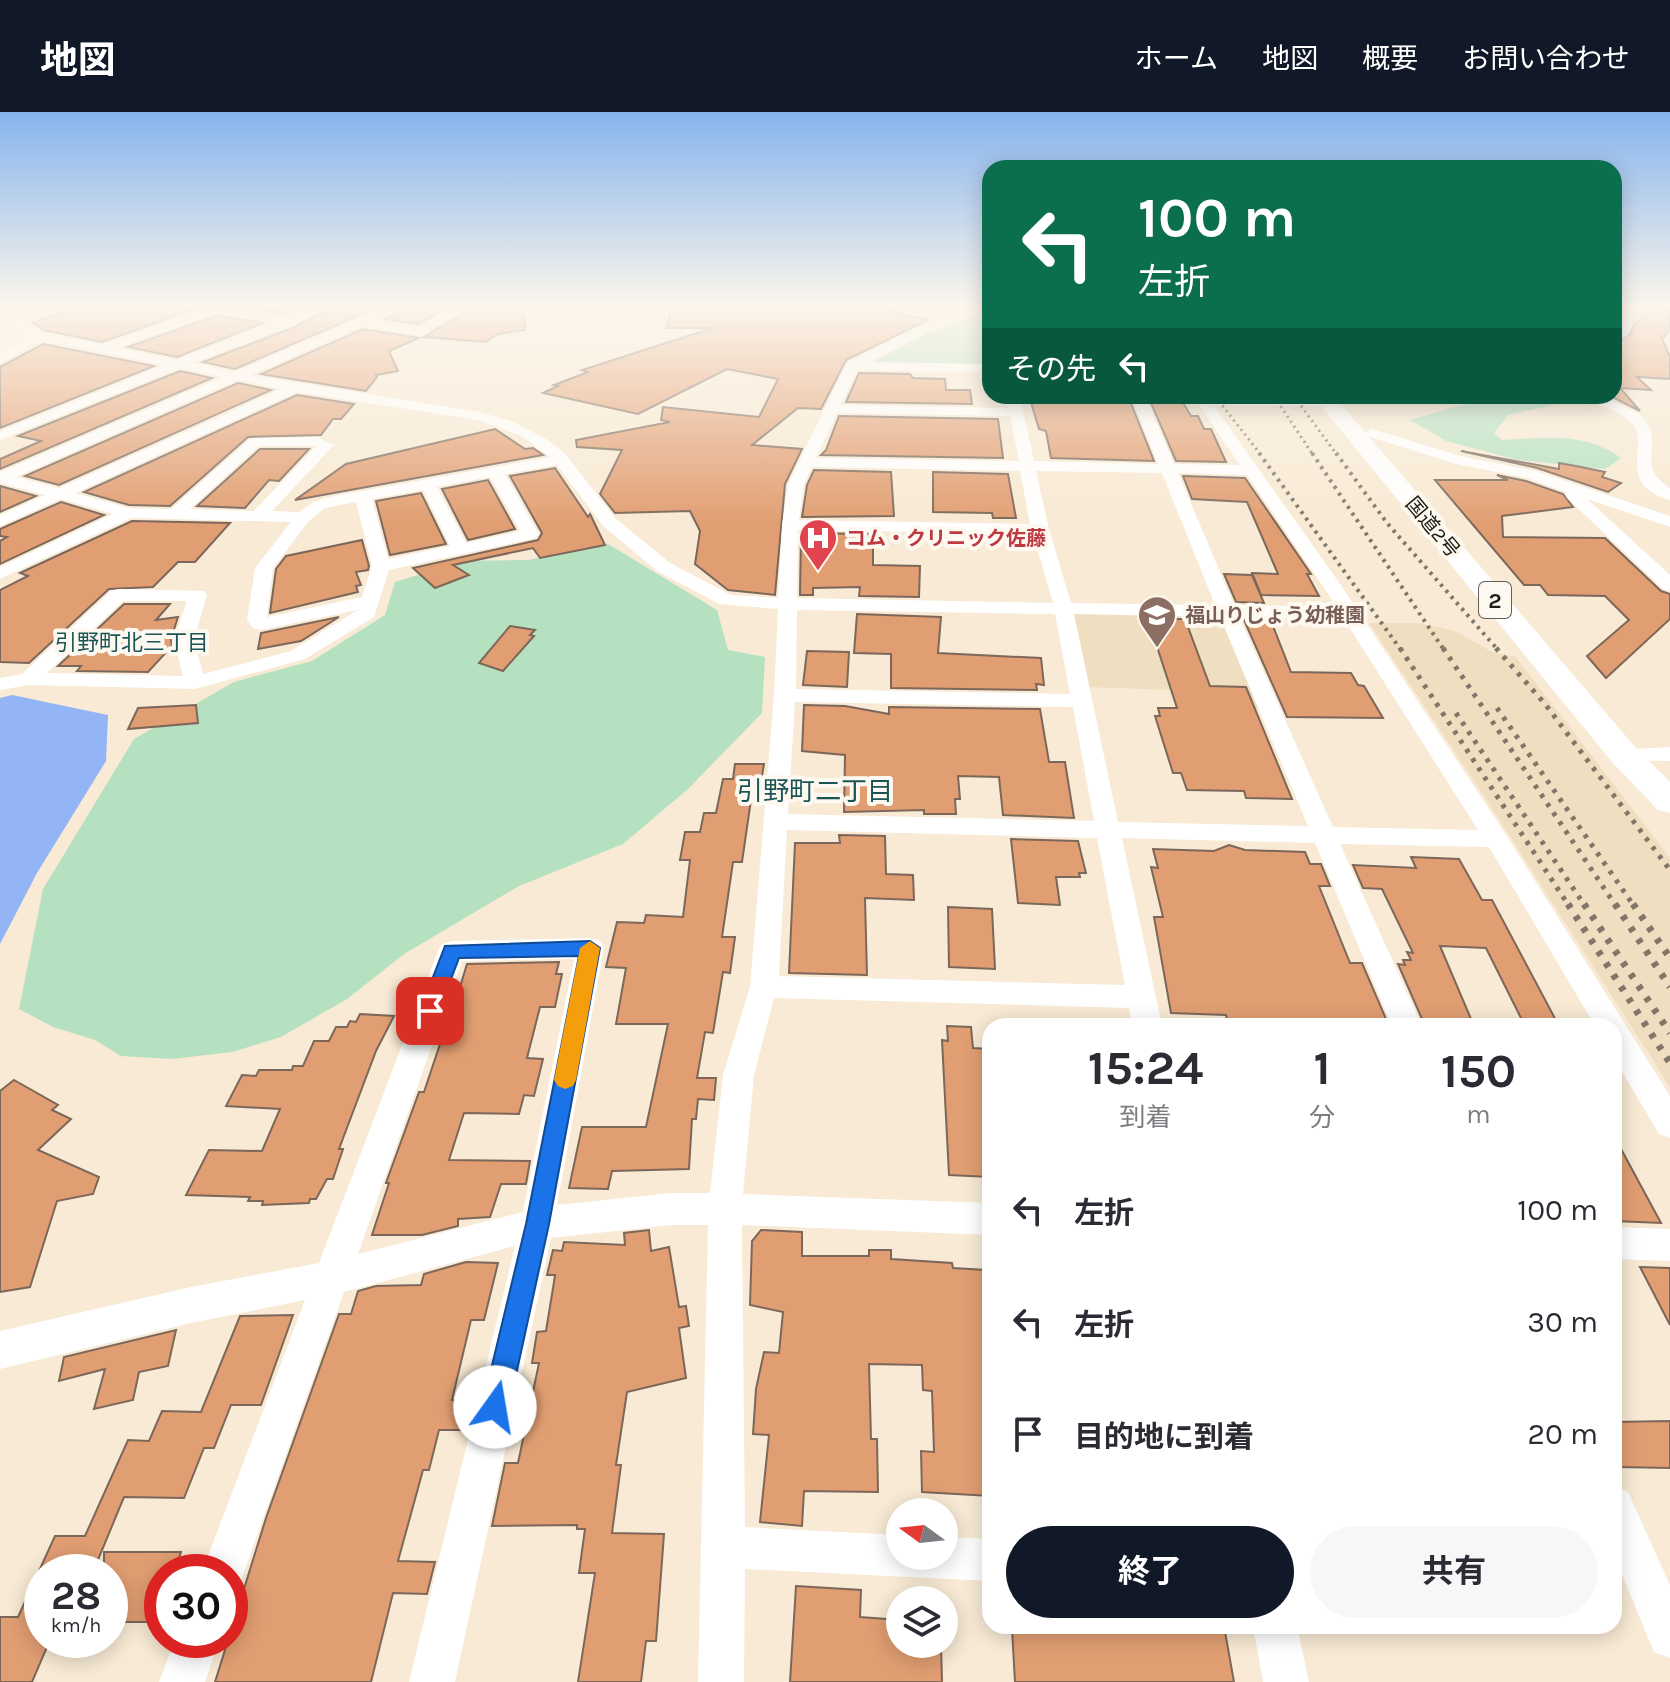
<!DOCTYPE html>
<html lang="ja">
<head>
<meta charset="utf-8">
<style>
  :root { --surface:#fff; --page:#f7f7f7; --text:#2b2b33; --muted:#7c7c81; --accent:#111827 }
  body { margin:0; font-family:Karla,"Noto Sans JP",sans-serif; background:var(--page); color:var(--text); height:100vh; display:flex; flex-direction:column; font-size:30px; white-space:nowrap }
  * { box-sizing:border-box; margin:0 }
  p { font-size:26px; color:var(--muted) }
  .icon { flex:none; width:44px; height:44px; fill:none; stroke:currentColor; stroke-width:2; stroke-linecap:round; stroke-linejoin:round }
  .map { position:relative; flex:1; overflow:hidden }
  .sheet { position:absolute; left:982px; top:906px; width:640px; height:616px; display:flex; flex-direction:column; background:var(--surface); border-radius:24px; box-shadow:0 4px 20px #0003 }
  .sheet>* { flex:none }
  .guide { position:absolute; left:982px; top:48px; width:640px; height:244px; border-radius:24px; box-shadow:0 4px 20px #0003; background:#0b6e4f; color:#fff; overflow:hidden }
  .needle { width:52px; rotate:285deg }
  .tools { position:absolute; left:886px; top:1386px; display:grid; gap:16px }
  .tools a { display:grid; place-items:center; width:72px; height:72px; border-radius:50%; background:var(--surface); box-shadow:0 4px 20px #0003; font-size:40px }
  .speed { position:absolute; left:24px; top:1442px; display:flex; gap:16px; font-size:40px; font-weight:700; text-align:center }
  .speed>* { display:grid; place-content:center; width:104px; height:104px; border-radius:50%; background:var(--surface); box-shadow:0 4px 20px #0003; line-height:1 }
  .speed small { font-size:20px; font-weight:400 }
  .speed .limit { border:12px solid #d22; background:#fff; color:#111 }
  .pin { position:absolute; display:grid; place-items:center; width:68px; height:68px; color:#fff; margin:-34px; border-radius:16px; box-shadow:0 4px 12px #0006 }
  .me { position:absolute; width:88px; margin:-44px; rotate:13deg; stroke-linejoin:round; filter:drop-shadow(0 0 6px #0008) }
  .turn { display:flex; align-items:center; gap:28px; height:168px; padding:0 24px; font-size:36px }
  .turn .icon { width:104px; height:104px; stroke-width:2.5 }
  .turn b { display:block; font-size:56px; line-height:68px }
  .then { display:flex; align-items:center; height:76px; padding:0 24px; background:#0003; gap:16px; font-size:30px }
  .eta { display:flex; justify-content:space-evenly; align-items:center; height:136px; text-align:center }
  .eta b { font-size:48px; font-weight:700; line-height:56px }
  .primary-button { display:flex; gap:16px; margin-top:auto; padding:16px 24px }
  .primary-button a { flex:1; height:92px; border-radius:48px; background:var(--accent); color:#fff; font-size:32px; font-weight:700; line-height:92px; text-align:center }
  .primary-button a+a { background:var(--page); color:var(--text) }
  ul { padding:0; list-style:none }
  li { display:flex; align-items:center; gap:24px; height:112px; padding:0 24px }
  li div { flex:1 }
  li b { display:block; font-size:30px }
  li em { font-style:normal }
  header { display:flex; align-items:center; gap:48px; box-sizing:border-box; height:112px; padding:0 40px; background:var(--accent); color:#fff }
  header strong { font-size:38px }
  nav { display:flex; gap:44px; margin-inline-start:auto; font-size:28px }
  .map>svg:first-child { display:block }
  .built { fill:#f0dec1 }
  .green { fill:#b5e1c1 }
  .water { fill:#93b5f5 }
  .building { fill:#e19e72; stroke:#7c675a; stroke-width:2 }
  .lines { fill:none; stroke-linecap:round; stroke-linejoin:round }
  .minor { fill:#fff; fill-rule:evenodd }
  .highway { fill:#fff; fill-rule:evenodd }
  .rail-far3 { stroke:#807768; stroke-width:3; stroke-dasharray:2 4; stroke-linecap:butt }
  .rail-far2 { stroke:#807768; stroke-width:4; stroke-dasharray:3 5; stroke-linecap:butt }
  .rail-far1 { stroke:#807768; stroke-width:5; stroke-dasharray:4 7; stroke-linecap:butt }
  .rail { stroke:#807768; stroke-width:7; stroke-dasharray:5 9; stroke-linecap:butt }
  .route { fill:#1a73e8; stroke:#114b97; stroke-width:2 }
  .slow { fill:#f59e0b }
  .labels { text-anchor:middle; stroke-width:8; stroke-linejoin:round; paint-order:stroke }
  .far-street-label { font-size:20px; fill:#201b13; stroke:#fef9f0 }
  .far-health-label { font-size:20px; font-weight:bold; fill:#be3a42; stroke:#fef9f0; text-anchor:start }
  .far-education-label { font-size:20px; font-weight:bold; fill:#785e54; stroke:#fef9f0; text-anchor:start }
  .shield { fill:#fef9f0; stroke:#635e55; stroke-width:2 }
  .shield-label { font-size:22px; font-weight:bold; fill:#201b13 }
  .far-neighbourhood-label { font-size:22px; fill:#195555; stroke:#fef9f0 }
  .neighbourhood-label { font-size:26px; fill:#195555; stroke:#fef9f0 }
</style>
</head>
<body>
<header>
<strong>地図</strong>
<nav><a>ホーム</a><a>地図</a><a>概要</a><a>お問い合わせ</a></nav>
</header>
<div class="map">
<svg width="1670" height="1570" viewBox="0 0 1670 1570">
  <rect width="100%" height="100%" fill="#f8ead4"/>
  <g class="built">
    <path d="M1068 496 1221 499 1265 597 1179 595 1173 578 1085 575Z"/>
    <path d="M1369 511H1419L1455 519 1492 540 1516 545 1670 746V975L1481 679Z"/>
  </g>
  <g class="green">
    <path d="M983 201 990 253 870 252 929 220Z"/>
    <path d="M1493 284H1555L1566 290 1508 303 1494 321 1502 328C1546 326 1584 319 1621 346L1605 357 1518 348 1446 329 1410 308Z"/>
    <path d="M608 432 717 498 728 538 765 545 762 601 688 677 623 732 519 774 404 842 347 887 281 925 232 940 172 947 121 944 95 928 53 915 19 897 43 777 134 627 234 570 312 549 385 503 395 470 463 449 528 448Z"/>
  </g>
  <path class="water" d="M12 583 108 603 106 649 37 761 0 832V586Z"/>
  <g class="building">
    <path d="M80 193H192L195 197 102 230 44 218 33 211Z"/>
    <path d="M228 193H314L283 201Z"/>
    <path d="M335 193H383L235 257 203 250 295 215Z"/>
    <path d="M410 193H452L418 212 385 207Z"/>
    <path d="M476 193H524L525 218 498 222 485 230 424 225Z"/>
    <path d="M671 193H869L928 208 846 248 821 297 798 296 752 333 802 337 785 372 775 483 728 478 695 452 700 419 690 399 615 401 600 382 622 338 577 335 576 328 670 310 661 308 663 295 759 305 778 267 727 257 638 302 543 281 558 274 554 273 588 260 582 258 713 216H667Z"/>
    <path d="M1642 195 1670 198V216L1665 224H1661L1670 245V267L1637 265 1651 278 1620 276 1640 299 1614 286V232L1630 223 1633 215 1643 204Z"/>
    <path d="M218 203 263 211 177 245 128 235Z"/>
    <path d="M363 217 419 226 389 239 398 259 376 263 377 265 366 279 261 262Z"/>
    <path d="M43 232 154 254 0 316V255Z"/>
    <path d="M180 259 212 266 0 357V347L41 329 18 324Z"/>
    <path d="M859 261 910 262 913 266 945 267 946 278H970L972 292 846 290Z"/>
    <path d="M238 271 271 278 59 373 25 364Z"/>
    <path d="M297 283 354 292 341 307H333L321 323 248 325 170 394 129 393 84 380Z"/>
    <path d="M1029 284H1128L1154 349 1051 346 1046 319 1039 317Z"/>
    <path d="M1148 284H1179L1191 304H1198L1204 317H1211L1226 350 1176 349Z"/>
    <path d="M839 304 998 307 1003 346 821 343 826 338Z"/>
    <path d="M495 317 525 337 533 336 543 343 295 388 346 352Z"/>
    <path d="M260 337H309L279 369 269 368 245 396 197 394Z"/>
    <path d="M1461 339 1559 357V351L1581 355 1605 360 1602 365 1621 371 1608 380 1537 356Z"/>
    <path d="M555 356 588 405 590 402 591 404 605 433 540 446 533 436 453 453 469 463 435 476 413 456 538 428 542 421 510 364Z"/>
    <path d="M814 358 891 360 894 404 802 405 807 373Z"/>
    <path d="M933 360 1008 362 1016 406H993L992 401 933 400Z"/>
    <path d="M1497 363 1526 369 1563 382 1573 395 1502 404 1503 425 1605 426 1661 479 1670 482V507L1606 566 1587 544 1629 508 1605 484 1548 483 1540 473H1524L1435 368H1508Z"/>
    <path d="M1183 364 1245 366 1311 462H1307L1319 484 1261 483 1252 461 1278 462 1247 390 1192 387Z"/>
    <path d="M488 368 515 417 468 428 442 377Z"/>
    <path d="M0 374 36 384 0 400Z"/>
    <path d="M421 381 446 432 390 443 376 389Z"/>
    <path d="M61 390 104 403 0 452V429L7 425 0 424V417Z"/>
    <path d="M132 409 230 411 195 450H178L153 475 109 477 29 551 0 550V478L28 464 20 461Z"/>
    <path d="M801 421 873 422V453L920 454 919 485 859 484 860 475 813 476V483H800Z"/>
    <path d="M362 428 369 454 368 458 356 460 361 473 356 474 358 480 270 501 276 457 286 444Z"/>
    <path d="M1224 462 1252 463 1264 491 1236 490Z"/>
    <path d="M124 492H170L156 508 178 505 171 527 172 534 148 560 77 559 81 554H58Z"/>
    <path d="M857 502 941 505 938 541 1041 546 1044 573 1036 572 1037 578 891 576V542L854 541Z"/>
    <path d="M339 505 301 529 258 537 261 521Z"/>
    <path d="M1148 507H1185L1210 574 1246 575 1292 687 1246 686 1244 679 1187 678 1181 661H1173L1155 604H1160L1158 596H1177Z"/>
    <path d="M1244 508 1271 509 1291 560 1351 561 1358 573 1364 574 1383 606 1287 605Z"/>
    <path d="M510 514 535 518 530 523 534 524 503 559 479 551Z"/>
    <path d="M807 539 849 540 847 575 803 573Z"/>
    <path d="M196 593 198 611 128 617 138 596Z"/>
    <path d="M804 593 845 594 889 602V595L1040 597 1049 650H1065L1074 706 1003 703 999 665 958 664 960 687H955L956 702H924V698L844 700 845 643 802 639Z"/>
    <path d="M735 652H764L759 682 752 681 742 750H733L722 825H735L730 861 723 860 713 921 705 920 697 966H716L714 988 698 987 696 1007H692L689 1057 612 1059 608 1077 569 1076 582 1015H646L668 912H616L626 856 606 855 617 810 644 811 646 803 683 805 690 748H680L685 720H700L704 701H716L723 667H733Z"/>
    <path d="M839 723 885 724 886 762 913 763 914 788 865 786 867 863 789 861 795 731H840Z"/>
    <path d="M1011 727 1078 729 1086 761H1079L1080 765H1056L1060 793 1018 791Z"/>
    <path d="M1229 733 1245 738 1305 740 1310 752H1321L1330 774H1319L1350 851H1362L1389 914H1343L1342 911 1285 907 1287 913 1228 911 1226 903 1171 901 1154 805H1163L1151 755 1158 756 1153 737 1214 739Z"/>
    <path d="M1411 745 1459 747 1482 788H1492L1559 914H1525L1486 836 1440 834 1474 914H1425L1398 852 1405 853 1403 848H1411L1407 840 1413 841 1382 777 1363 776 1353 753 1416 756Z"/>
    <path d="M948 795 992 797 995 857 949 855Z"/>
    <path d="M559 850 556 862H562L555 895H540L527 946 543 947 534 984 524 983 519 1002 464 1001 449 1048 530 1049 526 1072H501L490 1105 458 1107V1114L422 1123H372L389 1071H386L419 980H424L445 917H441L451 888H456L467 852Z"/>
    <path d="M360 902 394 904 376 939 339 1037H343L333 1067H327L316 1087H310L309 1091 262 1093 263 1089H248L250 1085 186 1083 209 1038 262 1039 280 997 226 994 242 963 256 964 259 958H292L293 954H303L314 929H329L336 915H347L350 909 356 910Z"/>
    <path d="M947 914 971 915 973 936 990 937V1065L949 1063 942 928 948 929Z"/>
    <path d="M14 968 58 993 52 998 71 1007 38 1038 99 1065 93 1082 57 1089 30 1175 0 1180V979Z"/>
    <path d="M1614 1024 1661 1111 1614 1109Z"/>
    <path d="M649 1118 651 1139 669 1135 679 1195 686 1194 689 1214 679 1216 686 1266 627 1280 616 1353H621L612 1421 664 1422 656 1529H646L641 1570H578L595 1461H579L585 1417H577V1413L492 1414 505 1351H518L539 1251H532L537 1220 546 1219 554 1170 555 1163H547L553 1138 562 1139 564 1130 625 1133 624 1121Z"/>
    <path d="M761 1118 802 1120V1144H869V1138H891V1147L952 1151 953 1156 986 1158 987 1169H990V1310H984L985 1355H990V1384L922 1380 921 1339 934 1340 932 1279 923 1278 922 1253 869 1252 871 1327H877L878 1380 804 1379 802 1414 760 1410 769 1323 753 1322 756 1277 764 1240 779 1241 783 1200 750 1193 752 1129Z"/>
    <path d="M466 1150 498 1151 484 1208H471L452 1288H475L467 1318H439L429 1358H423L398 1449 435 1450 427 1482 393 1481 371 1570H215L266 1406 339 1202H351L358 1179 376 1174 421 1173 424 1162Z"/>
    <path d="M1640 1155 1670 1156V1213Z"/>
    <path d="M293 1203 261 1293H231L214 1336H204L184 1386 124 1385 93 1460H42V1528H50L32 1570H0V1505H18L55 1424H85L128 1328 149 1329 162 1299 201 1300 240 1204Z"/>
    <path d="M176 1218 168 1254 139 1260 133 1288 94 1297 105 1257 59 1269 64 1245Z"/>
    <path d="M1670 1309V1356L1618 1355 1614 1347V1310Z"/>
    <path d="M104 1440H181L174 1460H162V1479L150 1510H110V1460H104Z"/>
    <path d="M796 1474 861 1478 860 1505 900 1508V1532H941L942 1570H790Z"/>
    <path d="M1029 1514H1224L1234 1570H1015L1012 1517 1029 1518Z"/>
  </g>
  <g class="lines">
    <g class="minor">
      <path d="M195 193C225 193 254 203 283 204 297 205 313 193 332 193L294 212 192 251 235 260 391 193H407L375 209 419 215 458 193H473L421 223 363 214 250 263 480 300 511 309 548 328 567 344 615 406 670 451 731 483 778 486 782 413 788 372 847 251 918 215 981 193H990V198L926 221 869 250 990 252V260L857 258 841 293 1008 296 1006 284H1020L1034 349 1158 352 1131 284H1145L1174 352 1240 353 1197 290 1199 287H1333V293L1328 294H1214L1345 479 1505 721 1670 984V1026L1659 1022 1614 946V914H1595L1489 735 1340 732 1422 914H1392L1315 731 1122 726 1162 914H1132L1129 896 774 886 754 963 743 1082 990 1091V1123L742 1113 745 1415 900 1423V1444H944V1425L990 1427V1469L745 1457 744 1570H698L708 1113H672L551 1126 455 1570H409L515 1134 344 1180 244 1460 238 1475 230 1478V1460H202L305 1188 191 1211 0 1257V1219L191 1175 319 1151 438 839 442 832 452 829 590 826 600 829 604 836 557 1093 672 1081H710L723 963 750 875 774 583 778 497 719 492 657 459 603 414 557 353 505 362 539 422 536 426 389 458 374 505 305 547 195 577 29 573 0 578V566L22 562 111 479 118 477 205 479 207 483 194 528 203 562 291 539 358 498 260 518 253 516 247 508 255 456 291 410 131 406 0 467V455L113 402 61 387 0 414V403L45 383 0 371V360L222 265 180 256 0 328V319L164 253 41 228 0 251V242L30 224 8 211H0V203L15 204 43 221 102 233 203 197ZM218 200 274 210 177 248 117 236ZM238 268 281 277 59 376 16 365ZM297 280 478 308 522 324 550 345 329 385 313 390 299 400 272 399 334 333 317 325 255 326 250 327 171 397 129 396 75 381ZM837 301 1010 304 1019 349 816 346ZM259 334H316L254 399 190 397ZM812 355 1020 359 1030 412 799 408 804 372ZM1036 359 1162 361 1215 493 1071 491 1049 417ZM1178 361 1247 363 1337 495 1234 493ZM490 365 520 419 466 431 437 375ZM423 378 450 434 388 447 372 387ZM356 390 372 454 362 485 267 505 273 456 309 409 325 396ZM798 418 1033 422 1053 491 797 486ZM123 489H187L174 528 183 564 47 561ZM797 498 1055 502 1070 582 796 577ZM1074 502 1220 505 1308 714 1118 710ZM1239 505 1344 507 1478 718 1333 715ZM795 590 1073 595 1094 709 788 702ZM787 718 1097 726 1125 873 779 864ZM574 847 523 1100 358 1142 462 849Z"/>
      <path d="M1626 193H1638L1641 202 1630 213 1627 222 1614 229 1618 212 1629 201Z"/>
      <path d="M1586 284C1601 284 1609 287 1623 294 1630 298 1640 301 1645 308 1664 334 1635 354 1670 376V388C1613 372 1652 330 1631 310 1619 298 1598 295 1586 284Z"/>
      <path d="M1372 317 1464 345 1536 359 1670 404V415L1587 387 1670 463V479L1663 477 1566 385V380L1527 366 1456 352 1367 324 1365 321Z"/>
      <path d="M1670 635V649L1616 648 1613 643 1616 638Z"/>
      <path d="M1614 1115 1670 1117V1149L1614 1147Z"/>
      <path d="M1614 1374 1628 1380 1670 1473V1546L1654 1540 1614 1443Z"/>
      <path d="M1253 1514H1297L1309 1570H1263Z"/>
      <path d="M175 1528H219L205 1570H159Z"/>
    </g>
    <path class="highway" d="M1313 284H1334L1636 636 1670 670V701L1658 698 1612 650Z"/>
    <g class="rail-far3">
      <path d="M1215 284 1261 343"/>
      <path d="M1274 284 1313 343"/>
      <path d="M1294 284 1337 343"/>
    </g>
    <g class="rail-far2">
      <path d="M1259 341 1401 538"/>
      <path d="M1312 341 1444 538"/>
      <path d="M1336 341 1387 411 1498 538"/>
    </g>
    <g class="rail-far1">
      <path d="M1400 536 1569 794"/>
      <path d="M1443 536 1616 794"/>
      <path d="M1496 536 1545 592 1670 758"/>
      <path d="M1497 596 1634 794"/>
      <path d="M1456 601 1585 794"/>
    </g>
    <g class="rail">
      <path d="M1568 792 1670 951"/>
      <path d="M1584 792 1670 921"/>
      <path d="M1615 792 1670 875"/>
      <path d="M1633 792 1670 846"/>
    </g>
  </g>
  <linearGradient id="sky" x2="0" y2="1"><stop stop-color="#86b4ed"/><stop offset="0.47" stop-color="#fcf6ec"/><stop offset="1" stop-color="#fcf6ec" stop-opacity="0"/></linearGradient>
  <rect width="1670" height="413" fill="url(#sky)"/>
  <path class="route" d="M590 829 600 836 549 1112 509 1295 505 1305 495 1309 486 1305 482 1295 526 1112 579 844 459 846 437 904H423L420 899 445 834Z"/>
  <path class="slow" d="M590 829 600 836 576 968 573 974 565 977 558 974 554 968 580 836Z"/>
  <defs>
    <symbol id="hospital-pin" viewBox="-11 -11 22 30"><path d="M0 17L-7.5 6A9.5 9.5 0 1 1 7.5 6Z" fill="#e0444e" stroke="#fef9f0"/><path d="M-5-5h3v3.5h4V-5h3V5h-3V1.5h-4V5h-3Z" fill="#fff"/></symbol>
    <symbol id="school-pin" viewBox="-11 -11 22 30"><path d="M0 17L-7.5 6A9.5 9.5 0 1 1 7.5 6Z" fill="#8d6e63" stroke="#fef9f0"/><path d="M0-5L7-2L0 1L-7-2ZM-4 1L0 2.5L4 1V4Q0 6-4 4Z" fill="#fff"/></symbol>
  </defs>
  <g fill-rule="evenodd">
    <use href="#hospital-pin" x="796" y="404" width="44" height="60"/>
    <use href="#school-pin" x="1135" y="481" width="44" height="60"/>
  </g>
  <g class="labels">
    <g class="far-street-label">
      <text transform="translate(1433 415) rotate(50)" y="7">国道2号</text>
    </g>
    <g class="far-health-label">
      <text x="846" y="433">コム・クリニック佐藤</text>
    </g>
    <g class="far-education-label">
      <text x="1185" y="510">福山りじょう幼稚園</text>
    </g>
    <rect class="shield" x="1479" y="470" width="32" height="36" rx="6"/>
    <g class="shield-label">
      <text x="1495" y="496">2</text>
    </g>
    <g class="far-neighbourhood-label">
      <text x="132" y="538">引野町北三丁目</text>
    </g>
    <g class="neighbourhood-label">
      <text x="815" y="688">引野町二丁目</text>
    </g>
  </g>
</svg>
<div class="tools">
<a><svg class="needle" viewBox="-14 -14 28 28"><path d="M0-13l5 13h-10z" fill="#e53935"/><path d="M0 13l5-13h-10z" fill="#7c7c81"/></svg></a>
<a><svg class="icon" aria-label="layers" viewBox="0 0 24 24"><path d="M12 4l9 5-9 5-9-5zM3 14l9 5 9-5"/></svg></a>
</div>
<div class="speed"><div>28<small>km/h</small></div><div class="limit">30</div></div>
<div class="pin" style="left:430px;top:899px;background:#d93025"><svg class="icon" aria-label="arrive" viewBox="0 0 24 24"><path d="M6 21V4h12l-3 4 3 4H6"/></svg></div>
<svg class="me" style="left:495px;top:1295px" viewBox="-20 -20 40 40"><circle r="19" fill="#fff"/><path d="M0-13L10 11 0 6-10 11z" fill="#1a73e8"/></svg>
<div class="guide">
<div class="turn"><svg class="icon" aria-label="left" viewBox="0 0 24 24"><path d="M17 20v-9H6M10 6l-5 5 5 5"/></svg><div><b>100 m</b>左折</div></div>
<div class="then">その先<svg class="icon" aria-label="left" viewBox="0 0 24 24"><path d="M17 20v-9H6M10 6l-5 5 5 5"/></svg></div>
</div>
<section class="sheet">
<div class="eta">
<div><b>15:24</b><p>到着</p></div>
<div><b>1</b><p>分</p></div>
<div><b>150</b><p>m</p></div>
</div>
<ul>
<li><svg class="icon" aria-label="left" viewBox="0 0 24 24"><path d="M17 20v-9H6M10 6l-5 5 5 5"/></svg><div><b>左折</b></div><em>100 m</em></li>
<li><svg class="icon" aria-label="left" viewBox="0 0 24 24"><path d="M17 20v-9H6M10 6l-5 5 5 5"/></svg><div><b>左折</b></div><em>30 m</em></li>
<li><svg class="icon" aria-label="arrive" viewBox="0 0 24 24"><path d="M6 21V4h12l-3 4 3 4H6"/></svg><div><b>目的地に到着</b></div><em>20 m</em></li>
</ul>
<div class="primary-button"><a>終了</a><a>共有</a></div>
</section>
</div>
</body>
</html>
